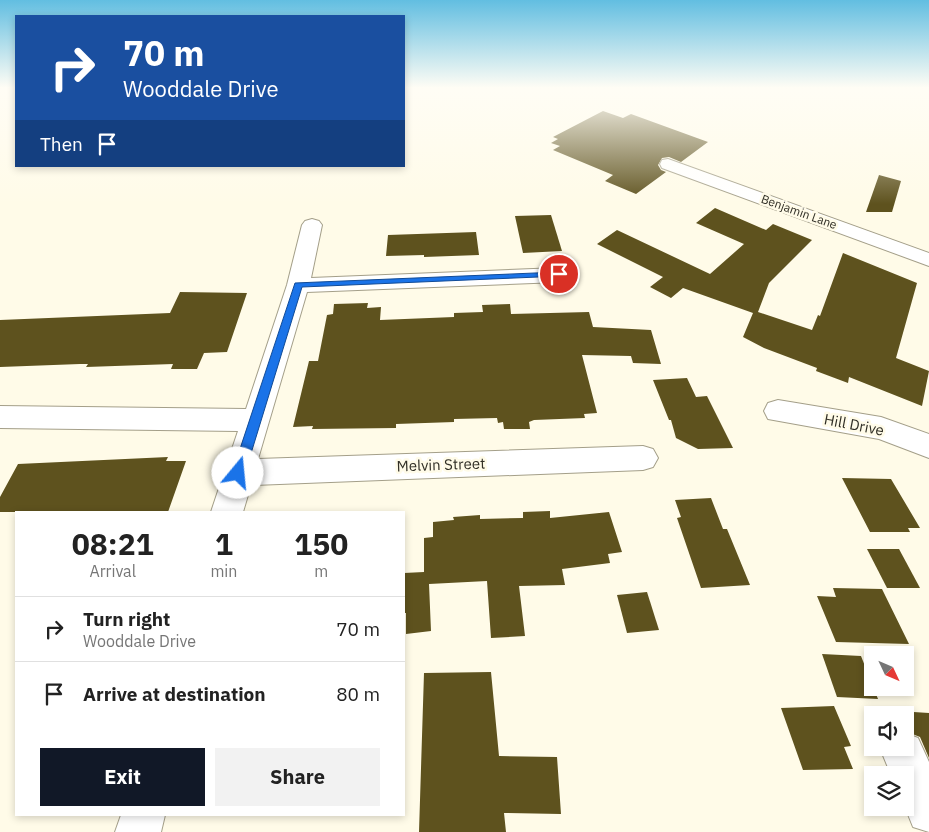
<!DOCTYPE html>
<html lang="en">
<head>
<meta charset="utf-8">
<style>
  :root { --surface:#fff; --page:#f2f2f2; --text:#222; --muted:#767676; --line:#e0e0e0; --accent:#111827 }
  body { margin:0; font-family:"IBM Plex Sans",sans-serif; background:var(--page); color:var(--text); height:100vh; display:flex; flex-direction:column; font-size:19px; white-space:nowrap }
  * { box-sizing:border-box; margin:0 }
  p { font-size:16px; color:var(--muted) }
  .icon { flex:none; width:28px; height:28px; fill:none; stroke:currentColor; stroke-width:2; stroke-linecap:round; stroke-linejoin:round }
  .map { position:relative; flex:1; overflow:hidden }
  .drawer { position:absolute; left:15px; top:511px; width:390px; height:305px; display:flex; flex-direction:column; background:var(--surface); border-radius:0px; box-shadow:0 2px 8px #0003 }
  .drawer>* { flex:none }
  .guide { position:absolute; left:15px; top:15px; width:390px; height:152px; border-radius:0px; box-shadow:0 2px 8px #0003; background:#1a4fa0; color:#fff; overflow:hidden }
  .needle { width:32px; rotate:134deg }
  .buttons { position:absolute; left:864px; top:646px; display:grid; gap:10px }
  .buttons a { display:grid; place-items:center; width:50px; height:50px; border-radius:0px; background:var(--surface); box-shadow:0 2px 8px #0003; font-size:25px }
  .pin { position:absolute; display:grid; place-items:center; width:42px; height:42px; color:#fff; margin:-21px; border:2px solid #fff; border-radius:50%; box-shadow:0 1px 5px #0007 }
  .me { position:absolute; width:55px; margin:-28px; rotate:17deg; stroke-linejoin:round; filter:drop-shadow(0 0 4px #0008) }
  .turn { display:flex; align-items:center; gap:18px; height:105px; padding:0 25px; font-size:22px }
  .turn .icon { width:65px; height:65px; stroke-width:2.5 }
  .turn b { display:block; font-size:35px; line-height:42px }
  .then { display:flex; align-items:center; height:48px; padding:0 25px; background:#0003; gap:10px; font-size:19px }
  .eta { display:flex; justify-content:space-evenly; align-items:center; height:85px; text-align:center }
  .eta b { font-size:30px; font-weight:700; line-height:35px }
  .cta { display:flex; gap:10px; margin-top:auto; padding:10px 25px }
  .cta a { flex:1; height:58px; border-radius:0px; background:var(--accent); color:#fff; font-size:20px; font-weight:700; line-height:58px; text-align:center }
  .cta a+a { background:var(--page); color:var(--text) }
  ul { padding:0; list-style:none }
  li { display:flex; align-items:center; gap:15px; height:65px; padding:0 25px; border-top:1px solid var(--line) }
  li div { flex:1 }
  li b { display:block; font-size:19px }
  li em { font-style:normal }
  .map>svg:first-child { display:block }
  .building { fill:#5e521e }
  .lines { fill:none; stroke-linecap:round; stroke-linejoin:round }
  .street-casing { stroke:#a49f89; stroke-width:2 }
  .street { fill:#fff; fill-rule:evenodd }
  .route { fill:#1a73e8; stroke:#114b97 }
  .labels { text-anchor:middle; stroke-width:5; stroke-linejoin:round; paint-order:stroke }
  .far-street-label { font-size:12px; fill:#302e25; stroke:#fffbe8 }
  .street-label { font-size:15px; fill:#302e25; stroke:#fffbe8 }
</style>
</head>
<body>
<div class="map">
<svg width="929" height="832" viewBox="0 0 929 832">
  <rect width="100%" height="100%" fill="#fffbe8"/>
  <g class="building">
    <path d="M603 111 623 118 631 114 708 142 681 162 669 157 662 158 658 165 661 170 666 172 636 194 605 181 613 175 553 150 560 146 551 143 558 139 553 137Z"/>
    <path d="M879 175 901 181 892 212H866Z"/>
    <path d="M715 208 766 230 773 224 812 240 769 283 758 312 812 330 818 315 820 316 843 253 917 283 896 358 929 371 922 406 849 377 848 383 816 371 817 368 764 348 743 337 753 313 683 288 671 298 650 287 663 277 597 244 617 230 710 274 744 244 696 223Z"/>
    <path d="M551 215 562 251 523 253 515 216Z"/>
    <path d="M476 232 479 255 424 257V255L386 256 388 235Z"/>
    <path d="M180 292 247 293 227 352 204 353 197 369H171L173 364 86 367 88 364H80L0 367V320L170 313Z"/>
    <path d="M368 303 367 308 381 307 380 320 454 317V313L483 312 482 305 510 304 511 314 589 312 593 327 651 330 661 364 633 363 631 356 582 355 597 413 584 414 585 418 534 420 529 422 530 429H504L503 422 498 423 497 418 454 419V422L396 424V428L312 429 313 426 293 427 309 361H318L327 315 333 314 334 304Z"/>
    <path d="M687 378 696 397 707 396 733 448 698 449 676 438 671 420H669L653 380Z"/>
    <path d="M168 457 166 461H186L168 512H0V497L18 464Z"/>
    <path d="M842 478 891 479 920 528H908L910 532H870Z"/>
    <path d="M711 498 723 529H727L750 585 701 588 677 518 681 517 675 500Z"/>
    <path d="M550 511V518L609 512 622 552 608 554 610 563 562 569 565 585 519 586 525 636 491 638 487 581 429 584 431 631 406 634V613H404V573L424 572V538L433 537V522L454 520 453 517 480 515V519L523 518V512Z"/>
    <path d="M867 549H899L920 588H887Z"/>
    <path d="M833 588 882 589 909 644 836 642 817 596 836 597Z"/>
    <path d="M647 592 659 630 627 633 617 595Z"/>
    <path d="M822 654 861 656 878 699 837 697Z"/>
    <path d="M491 672 499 756 557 757 561 814 504 813 506 832H419L424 673Z"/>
    <path d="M834 706 851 746 844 747 853 769 803 770 781 708Z"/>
    <path d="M898 711 929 713V758L920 737 905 731V715H899Z"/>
  </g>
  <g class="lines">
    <defs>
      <g id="street">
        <path d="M668 159 929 253V266L662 168 660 164 662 160Z"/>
        <path d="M312 219 319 221 322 225 311 278 559 268 567 270 570 275 567 280 559 282 307 292 258 459 643 446 653 449 658 458 653 467 643 470 251 485 243 512H211L238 431 0 428V406L246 409 287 285 302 225 305 221Z"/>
        <path d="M778 400 881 417 929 434V458L879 439 768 419 764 411 768 403Z"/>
        <path d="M905 733 918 738 929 762V832L913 827 905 807V775H891L882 753 884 748H905Z"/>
        <path d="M121 815H165L161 832H115Z"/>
      </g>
    </defs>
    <use href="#street" class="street-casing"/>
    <use href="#street" class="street"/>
  </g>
  <linearGradient id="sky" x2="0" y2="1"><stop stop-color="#62bee1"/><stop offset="0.43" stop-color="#fffdf5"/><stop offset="1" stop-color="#fffdf5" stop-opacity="0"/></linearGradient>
  <rect width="929" height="204" fill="url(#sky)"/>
  <path class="route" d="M559 272 563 274 562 276 302 287 245 473 243 477 238 478 234 477 232 473 295 283Z"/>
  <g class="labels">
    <g class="far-street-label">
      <text transform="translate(799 212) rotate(20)" y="4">Benjamin Lane</text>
    </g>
    <g class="street-label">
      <text transform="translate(854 425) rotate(11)" y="5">Hill Drive</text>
      <text transform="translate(441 465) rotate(-2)" y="5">Melvin Street</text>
    </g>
  </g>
</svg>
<div class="buttons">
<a><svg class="needle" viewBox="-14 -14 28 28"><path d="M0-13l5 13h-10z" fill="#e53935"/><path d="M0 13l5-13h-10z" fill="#767676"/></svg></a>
<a><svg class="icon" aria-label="sound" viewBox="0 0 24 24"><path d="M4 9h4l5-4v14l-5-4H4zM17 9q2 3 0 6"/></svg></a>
<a><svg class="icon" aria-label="layers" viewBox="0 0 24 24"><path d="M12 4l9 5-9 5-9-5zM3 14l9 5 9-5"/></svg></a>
</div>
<div class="pin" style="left:559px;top:274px;background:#d93025"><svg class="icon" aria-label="arrive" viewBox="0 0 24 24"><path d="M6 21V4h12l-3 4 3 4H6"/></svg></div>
<svg class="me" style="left:238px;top:473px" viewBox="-20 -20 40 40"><circle r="19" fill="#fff"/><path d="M0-13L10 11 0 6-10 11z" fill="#1a73e8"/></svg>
<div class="guide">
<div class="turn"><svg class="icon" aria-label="right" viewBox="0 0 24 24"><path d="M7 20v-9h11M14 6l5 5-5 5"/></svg><div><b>70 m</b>Wooddale Drive</div></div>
<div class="then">Then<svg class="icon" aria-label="arrive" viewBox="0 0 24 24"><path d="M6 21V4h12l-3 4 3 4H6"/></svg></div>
</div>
<section class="drawer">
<div class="eta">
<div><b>08:21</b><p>Arrival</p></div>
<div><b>1</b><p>min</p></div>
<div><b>150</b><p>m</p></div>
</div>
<ul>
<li><svg class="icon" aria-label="right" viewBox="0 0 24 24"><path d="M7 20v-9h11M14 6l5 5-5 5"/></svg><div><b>Turn right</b><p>Wooddale Drive</p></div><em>70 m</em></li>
<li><svg class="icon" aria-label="arrive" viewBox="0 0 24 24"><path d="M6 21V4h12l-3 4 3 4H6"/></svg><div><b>Arrive at destination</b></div><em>80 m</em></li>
</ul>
<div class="cta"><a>Exit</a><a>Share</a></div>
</section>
</div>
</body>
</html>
